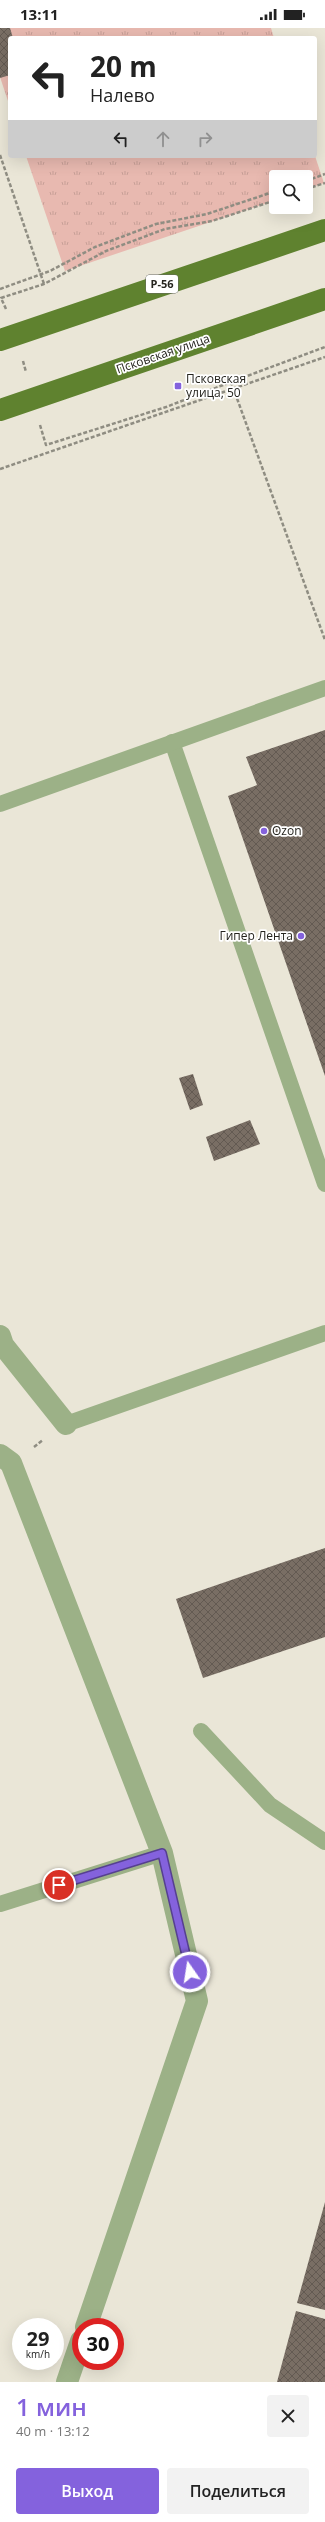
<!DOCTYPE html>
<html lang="ru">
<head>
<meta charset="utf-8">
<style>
  :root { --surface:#fff; --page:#f2f2f2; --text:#222; --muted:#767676; --accent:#8462dd }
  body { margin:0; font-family:"Open Sans",sans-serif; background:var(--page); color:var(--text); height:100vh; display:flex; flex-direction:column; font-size:15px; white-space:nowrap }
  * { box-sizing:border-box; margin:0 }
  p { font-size:13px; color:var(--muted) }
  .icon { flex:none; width:22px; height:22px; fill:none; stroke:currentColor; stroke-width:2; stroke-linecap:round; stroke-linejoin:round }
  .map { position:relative; height:2354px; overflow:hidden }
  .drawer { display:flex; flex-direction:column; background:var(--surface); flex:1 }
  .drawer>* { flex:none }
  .guide { position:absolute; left:8px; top:8px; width:309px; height:122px; border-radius:4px; box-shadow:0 4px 16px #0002; background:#fff; color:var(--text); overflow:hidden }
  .tools { position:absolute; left:269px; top:142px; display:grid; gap:8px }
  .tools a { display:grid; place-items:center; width:44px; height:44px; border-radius:4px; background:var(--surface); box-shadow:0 4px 16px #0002; font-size:20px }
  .speed { position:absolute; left:12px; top:2290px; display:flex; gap:8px; font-size:20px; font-weight:700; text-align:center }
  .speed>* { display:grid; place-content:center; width:52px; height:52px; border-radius:50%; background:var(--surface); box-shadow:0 4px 16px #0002; line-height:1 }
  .speed small { font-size:10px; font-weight:400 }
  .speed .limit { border:6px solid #d22; background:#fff; color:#111 }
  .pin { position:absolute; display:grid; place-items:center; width:34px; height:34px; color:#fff; margin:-17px; border:2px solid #fff; border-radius:50%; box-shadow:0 1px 4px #0007 }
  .me { position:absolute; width:44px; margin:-22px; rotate:347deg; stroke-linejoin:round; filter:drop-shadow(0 0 3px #0008) }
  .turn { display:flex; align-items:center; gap:14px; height:84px; padding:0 16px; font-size:18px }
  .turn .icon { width:52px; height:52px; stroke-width:2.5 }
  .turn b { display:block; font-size:28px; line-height:34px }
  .lanes { display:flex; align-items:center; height:38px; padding:0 16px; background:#0003; justify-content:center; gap:20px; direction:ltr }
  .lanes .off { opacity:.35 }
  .round { display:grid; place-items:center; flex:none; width:42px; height:42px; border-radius:4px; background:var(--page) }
  .summary { display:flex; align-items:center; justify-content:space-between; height:68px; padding:0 16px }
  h1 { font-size:24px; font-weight:600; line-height:30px; color:var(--accent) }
  .button { display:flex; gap:8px; margin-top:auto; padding:8px 16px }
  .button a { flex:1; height:46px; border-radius:4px; background:var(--accent); color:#fff; font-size:16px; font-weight:600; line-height:46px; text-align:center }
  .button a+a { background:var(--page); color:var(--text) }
  .status { display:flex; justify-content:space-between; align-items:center; height:28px; padding:0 20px; background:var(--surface); direction:ltr }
  .status svg { height:11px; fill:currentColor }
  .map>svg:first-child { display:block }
  .grass { fill:url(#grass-tufts) }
  .building { fill:url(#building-cross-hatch) }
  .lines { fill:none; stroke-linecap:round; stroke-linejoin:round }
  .path { stroke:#8f8d82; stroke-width:2.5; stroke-dasharray:4 2; stroke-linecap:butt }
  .service { stroke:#9cb187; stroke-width:16 }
  .minor { stroke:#9cb187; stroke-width:22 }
  .primary { stroke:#5f822f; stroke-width:22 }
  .route-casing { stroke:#564090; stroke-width:10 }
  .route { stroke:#8462dd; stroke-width:7 }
  .poi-dot { fill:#8462dd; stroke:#fff; stroke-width:1.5 }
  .labels { text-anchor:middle; stroke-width:3.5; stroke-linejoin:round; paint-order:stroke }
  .shield { fill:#fff; stroke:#666662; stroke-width:1 }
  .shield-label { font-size:11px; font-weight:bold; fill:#25241e }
  .street-label { font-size:12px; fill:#25241e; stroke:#fff }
  .poi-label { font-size:12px; fill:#25241e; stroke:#fff; text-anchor:start }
</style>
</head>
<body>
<div class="status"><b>13:11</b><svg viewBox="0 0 49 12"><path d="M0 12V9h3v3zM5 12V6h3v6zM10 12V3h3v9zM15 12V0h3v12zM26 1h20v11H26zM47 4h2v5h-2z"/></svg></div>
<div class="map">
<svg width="325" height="2354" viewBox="0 0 325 2354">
  <defs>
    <pattern id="grass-tufts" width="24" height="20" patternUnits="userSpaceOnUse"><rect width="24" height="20" fill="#e8b9b0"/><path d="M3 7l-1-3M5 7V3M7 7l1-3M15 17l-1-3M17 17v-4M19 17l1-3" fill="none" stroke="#c79f97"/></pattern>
    <pattern id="building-cross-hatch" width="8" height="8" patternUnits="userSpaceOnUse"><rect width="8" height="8" fill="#796e64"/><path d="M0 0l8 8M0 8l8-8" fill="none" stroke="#635a52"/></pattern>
  </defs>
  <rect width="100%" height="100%" fill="#eae6d7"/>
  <g class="grass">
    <path d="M0 0H271L274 10H10V79L0 49Z"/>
    <path d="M26 128H315L324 155 306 161V149H276V172L65 243Z"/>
  </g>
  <g class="building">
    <path d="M0 0H10L13 10H10V47L0 50Z"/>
    <path d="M325 702V1048L228 768 257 757 246 729Z"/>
    <path d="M193 1046 203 1077 190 1082 179 1050Z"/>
    <path d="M250 1092 260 1116 214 1133 206 1109Z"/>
    <path d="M325 1520V1609L203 1650 176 1571Z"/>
    <path d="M325 2174V2282L297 2275Z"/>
    <path d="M296 2283 325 2291V2354H277Z"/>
  </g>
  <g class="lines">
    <g class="path">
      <path d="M0 127 44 256"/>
      <path d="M306 153 325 146"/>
      <path d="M306 161 325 155"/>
      <path d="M0 261 50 243 95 219 156 196 207 186 276 163"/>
      <path d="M6 281 1 270 44 256 106 223 165 201 212 193 276 172"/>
      <path d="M23 333 26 344"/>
      <path d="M231 354 325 319"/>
      <path d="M40 397 46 417 166 379 231 354 325 612"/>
      <path d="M0 441 325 329"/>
      <path d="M34 1419 43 1412"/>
    </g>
    <g class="service">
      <path d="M172 714 325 1156"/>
      <path d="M0 776 325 660"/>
      <path d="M66 1396 325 1305"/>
      <path d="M201 1703 270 1777 325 1814"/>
      <path d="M0 1876 162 1825"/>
    </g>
    <g class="minor">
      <path d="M0 1308 3 1317 66 1396"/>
      <path d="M0 1427 11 1435 162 1825 197 1973 86 2299"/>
      <path d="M67 2354 81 2313"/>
    </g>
    <g class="primary">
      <path d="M0 312 325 202"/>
      <path d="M0 382 325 271"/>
    </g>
  </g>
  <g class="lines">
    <defs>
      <path id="route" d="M59 1857 162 1825 190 1944"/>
    </defs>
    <use href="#route" class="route-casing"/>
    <use href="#route" class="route"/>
  </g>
  <g class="poi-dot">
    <rect x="174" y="354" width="8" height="8" rx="2"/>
    <circle cx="264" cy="803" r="4"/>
    <circle cx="301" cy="908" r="4"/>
  </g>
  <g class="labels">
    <rect class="shield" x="146" y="247" width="32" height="18" rx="3"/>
    <g class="shield-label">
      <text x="162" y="260">Р-56</text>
    </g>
    <g class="street-label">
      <text transform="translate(163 326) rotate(-19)" y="4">Псковская улица</text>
    </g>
    <g class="poi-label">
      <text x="186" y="355">Псковская<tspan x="186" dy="14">улица, 50</tspan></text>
      <text x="272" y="807">Ozon</text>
      <text x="293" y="912" text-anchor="end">Гипер Лента</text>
    </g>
  </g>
</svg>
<div class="tools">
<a><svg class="icon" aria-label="search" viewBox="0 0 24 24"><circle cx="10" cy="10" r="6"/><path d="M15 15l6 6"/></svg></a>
</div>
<div class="speed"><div>29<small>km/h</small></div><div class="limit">30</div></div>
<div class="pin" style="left:59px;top:1857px;background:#d93025"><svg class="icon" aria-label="arrive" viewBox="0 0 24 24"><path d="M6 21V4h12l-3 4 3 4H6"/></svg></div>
<svg class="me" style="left:190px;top:1944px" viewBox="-20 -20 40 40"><circle r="17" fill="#8462dd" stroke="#fff" stroke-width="3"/><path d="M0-11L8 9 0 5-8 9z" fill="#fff"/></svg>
<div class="guide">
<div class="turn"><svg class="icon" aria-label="left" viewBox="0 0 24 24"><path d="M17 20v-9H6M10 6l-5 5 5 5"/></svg><div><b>20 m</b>Налево</div></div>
<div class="lanes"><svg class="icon" aria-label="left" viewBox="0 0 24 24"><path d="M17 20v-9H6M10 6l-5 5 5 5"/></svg><svg class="icon off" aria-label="ahead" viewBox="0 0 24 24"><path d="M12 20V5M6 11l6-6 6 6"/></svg><svg class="icon off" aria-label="right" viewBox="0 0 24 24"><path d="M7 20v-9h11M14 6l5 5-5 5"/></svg></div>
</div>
</div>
<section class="drawer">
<div class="summary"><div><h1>1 мин</h1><p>40 m · 13:12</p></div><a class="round"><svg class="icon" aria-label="close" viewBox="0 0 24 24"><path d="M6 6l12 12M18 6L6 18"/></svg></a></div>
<div class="button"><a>Выход</a><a>Поделиться</a></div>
</section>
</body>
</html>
